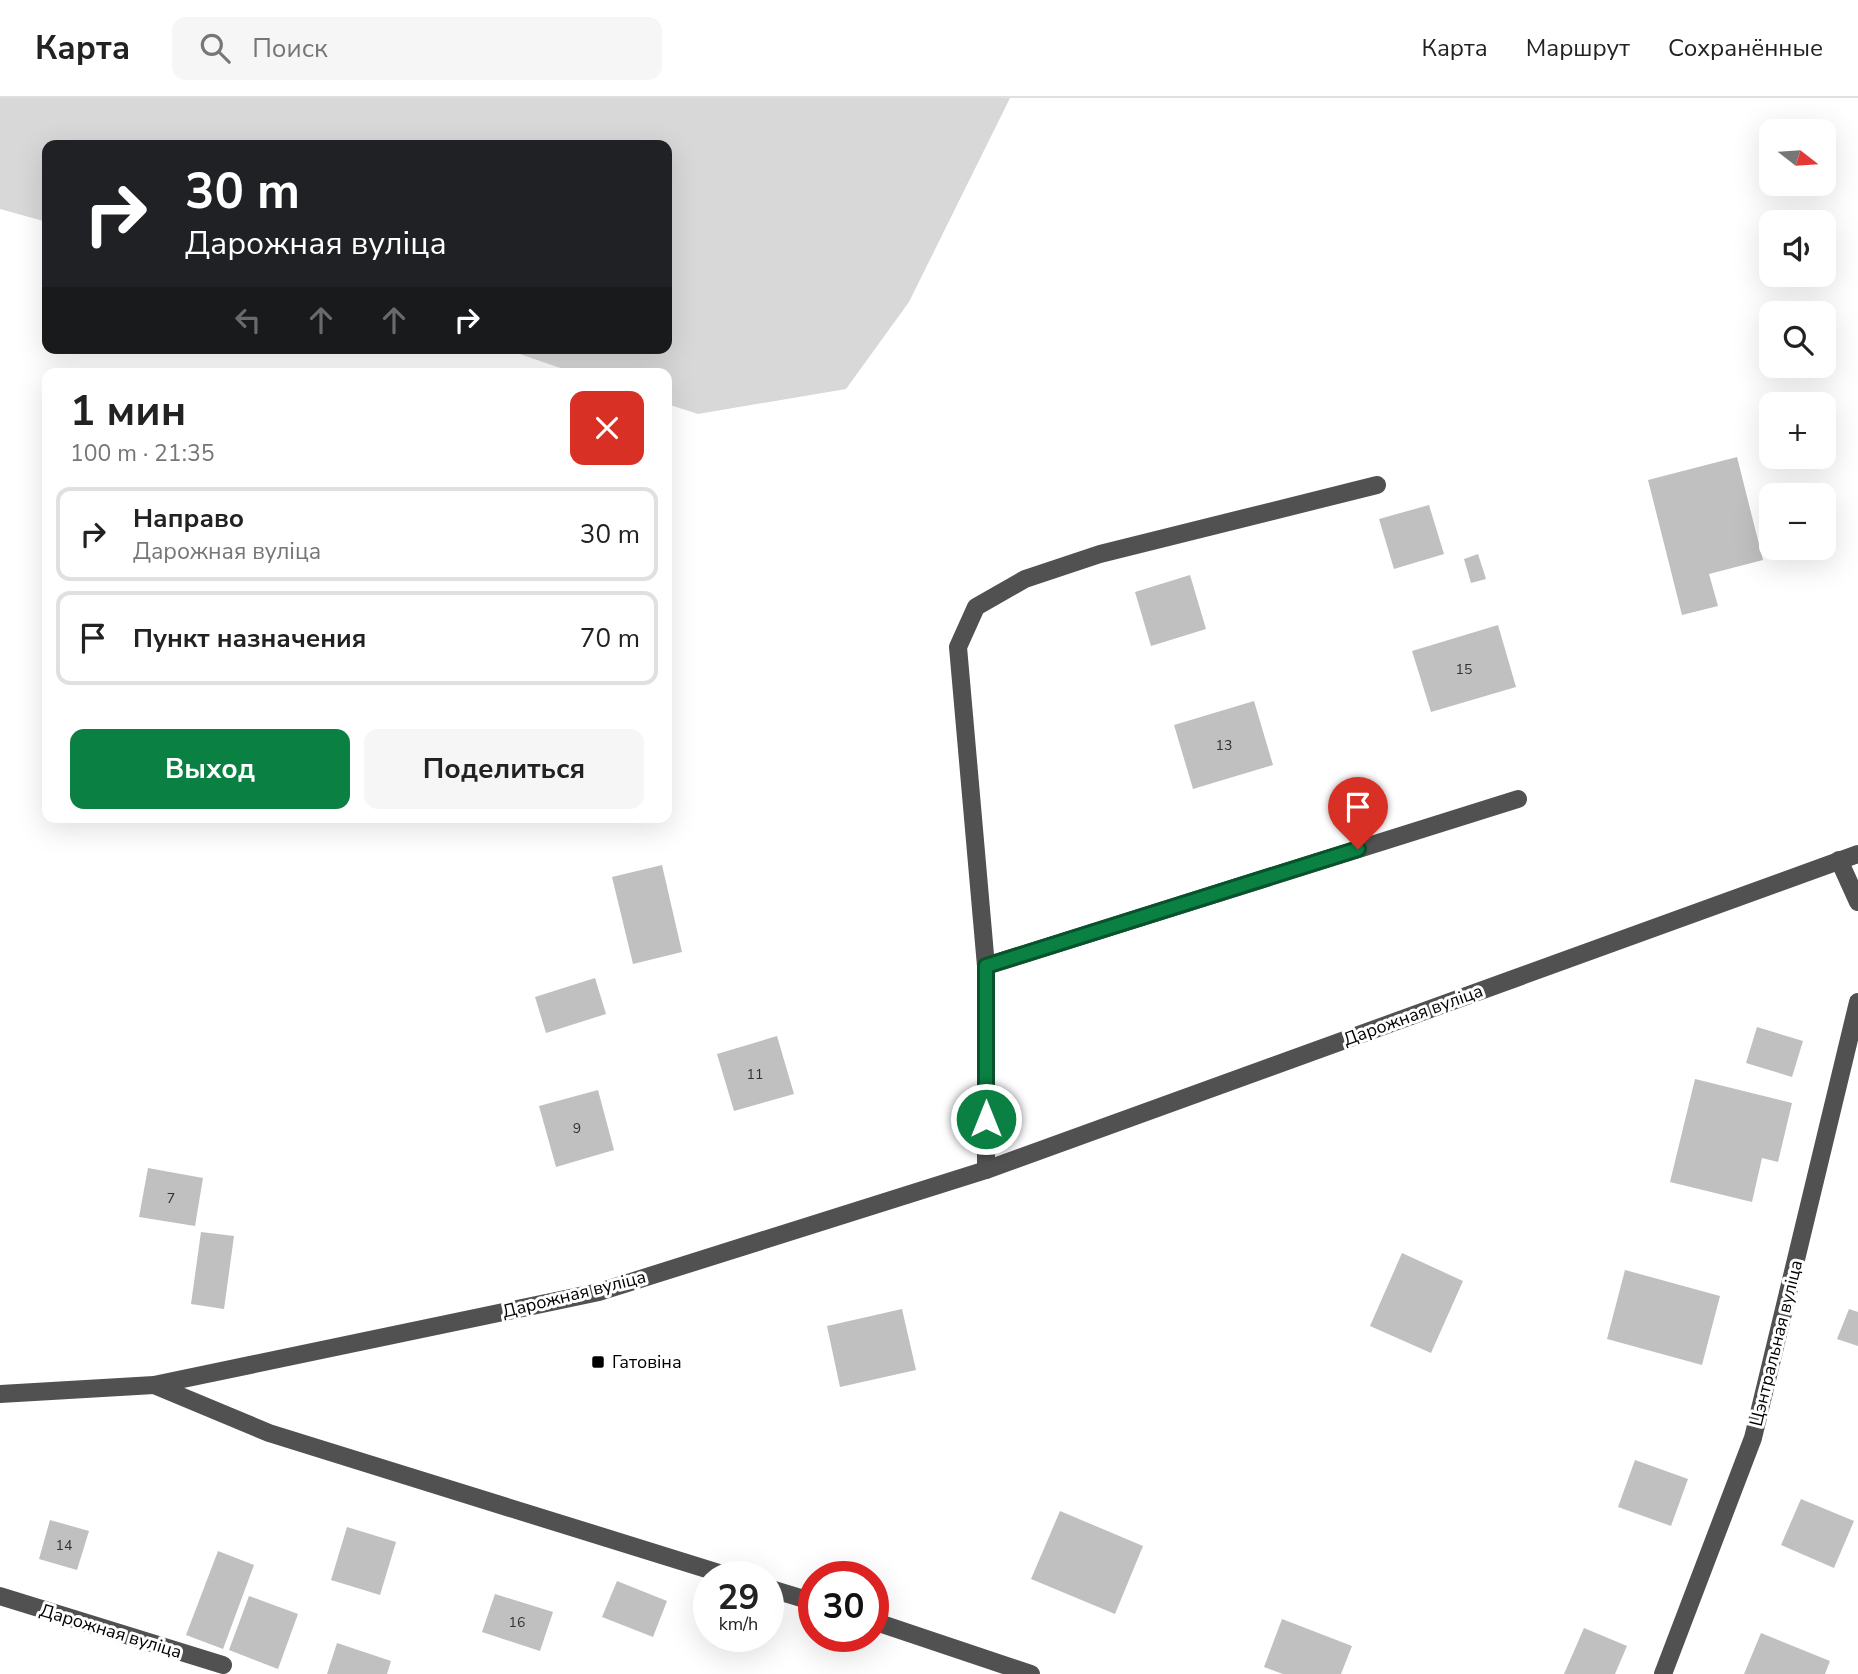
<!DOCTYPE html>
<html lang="ru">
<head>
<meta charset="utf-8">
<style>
  :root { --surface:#fff; --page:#f6f6f6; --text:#222; --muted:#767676; --line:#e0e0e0; --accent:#0b8043 }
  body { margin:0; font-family:"Nunito Sans",sans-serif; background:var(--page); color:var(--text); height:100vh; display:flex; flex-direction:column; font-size:26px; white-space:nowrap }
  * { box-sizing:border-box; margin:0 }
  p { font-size:23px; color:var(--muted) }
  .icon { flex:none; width:38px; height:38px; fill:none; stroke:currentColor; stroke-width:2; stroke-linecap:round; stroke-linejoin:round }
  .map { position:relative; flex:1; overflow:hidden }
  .side { position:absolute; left:42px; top:270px; width:630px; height:455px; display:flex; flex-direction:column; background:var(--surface); border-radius:14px; box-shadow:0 7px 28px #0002 }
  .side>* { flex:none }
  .top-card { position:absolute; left:42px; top:42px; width:630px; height:214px; border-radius:14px; box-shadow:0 7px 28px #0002; background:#202124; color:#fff; overflow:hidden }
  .needle { width:46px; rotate:107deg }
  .tools { position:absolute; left:1759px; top:21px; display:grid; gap:14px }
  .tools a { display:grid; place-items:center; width:77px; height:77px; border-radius:14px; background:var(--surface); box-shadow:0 7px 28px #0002; font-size:35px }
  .speed { position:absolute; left:693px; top:1463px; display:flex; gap:14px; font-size:35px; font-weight:700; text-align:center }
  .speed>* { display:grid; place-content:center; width:91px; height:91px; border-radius:50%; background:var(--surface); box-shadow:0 7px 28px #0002; line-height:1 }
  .speed small { font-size:18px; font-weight:400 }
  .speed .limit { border:10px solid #d22; background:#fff; color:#111 }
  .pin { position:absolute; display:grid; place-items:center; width:60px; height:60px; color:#fff; margin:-72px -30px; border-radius:50% 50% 50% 0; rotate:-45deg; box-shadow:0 0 7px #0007 }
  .pin .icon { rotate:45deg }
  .me { position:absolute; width:77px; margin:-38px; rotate:0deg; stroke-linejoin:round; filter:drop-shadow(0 0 5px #0008) }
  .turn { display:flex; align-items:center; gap:24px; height:147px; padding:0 28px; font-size:32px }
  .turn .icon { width:91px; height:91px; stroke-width:2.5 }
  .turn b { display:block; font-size:49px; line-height:60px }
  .lanes { display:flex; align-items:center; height:66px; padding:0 28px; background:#0003; justify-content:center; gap:35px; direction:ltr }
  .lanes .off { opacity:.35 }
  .round { display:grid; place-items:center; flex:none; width:74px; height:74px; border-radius:14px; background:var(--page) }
  .head { display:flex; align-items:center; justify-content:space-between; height:119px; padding:0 28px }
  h1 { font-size:42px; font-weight:700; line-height:52px }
  .cta { display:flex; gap:14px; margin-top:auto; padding:14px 28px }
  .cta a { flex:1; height:80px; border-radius:14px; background:var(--accent); color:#fff; font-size:28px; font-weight:700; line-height:80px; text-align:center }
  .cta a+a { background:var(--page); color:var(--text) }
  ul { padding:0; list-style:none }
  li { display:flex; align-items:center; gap:21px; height:94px; margin:0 14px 10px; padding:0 14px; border:4px solid var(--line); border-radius:14px }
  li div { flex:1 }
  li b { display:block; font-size:26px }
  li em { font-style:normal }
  header { display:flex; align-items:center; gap:42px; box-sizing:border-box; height:98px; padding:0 35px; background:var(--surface); border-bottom:2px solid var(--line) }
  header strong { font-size:33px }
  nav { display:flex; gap:38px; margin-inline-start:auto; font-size:24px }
  .search { width:490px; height:63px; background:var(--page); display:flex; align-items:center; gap:18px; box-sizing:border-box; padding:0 24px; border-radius:14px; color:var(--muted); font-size:26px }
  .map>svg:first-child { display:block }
  .green { fill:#d8d8d8 }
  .building { fill:#c0c0c0 }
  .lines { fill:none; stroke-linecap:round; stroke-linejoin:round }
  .minor { stroke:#515151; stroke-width:18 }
  .route-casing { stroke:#07532c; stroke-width:18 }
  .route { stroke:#0b8043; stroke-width:12 }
  .poi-dot { fill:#000; stroke:#fff; stroke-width:2.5 }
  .labels { text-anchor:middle; stroke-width:6; stroke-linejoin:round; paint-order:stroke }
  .number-label { font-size:14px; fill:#303030 }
  .street-label { font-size:18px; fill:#000; stroke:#fff }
  .poi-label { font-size:18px; fill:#000; stroke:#fff; text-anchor:start }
</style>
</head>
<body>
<header>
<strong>Карта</strong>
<div class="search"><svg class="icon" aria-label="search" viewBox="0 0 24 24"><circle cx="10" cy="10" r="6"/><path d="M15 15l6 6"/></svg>Поиск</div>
<nav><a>Карта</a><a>Маршрут</a><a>Сохранённые</a></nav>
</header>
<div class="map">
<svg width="1858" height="1576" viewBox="0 0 1858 1576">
  <rect width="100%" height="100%" fill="#fff"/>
  <path class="green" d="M0 0H1010L909 204 846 291 698 316 667 306V275H575L502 250H667V47H47V124L0 111Z"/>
  <g class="building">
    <path d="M1737 359 1763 462 1709 476 1718 508 1682 517 1648 382Z"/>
    <path d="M1429 407 1444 456 1394 471 1379 421Z"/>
    <path d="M1478 456 1486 481 1471 485 1464 461Z"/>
    <path d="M1190 477 1206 531 1151 548 1135 494Z"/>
    <path d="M1498 527 1516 589 1431 614 1412 553Z"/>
    <path d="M1254 603 1273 667 1193 691 1174 627Z"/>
    <path d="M662 767 682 854 633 866 612 779Z"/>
    <path d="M595 880 606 916 546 935 535 899Z"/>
    <path d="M1757 929 1803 943 1792 979 1746 965Z"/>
    <path d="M777 938 794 996 734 1013 717 956Z"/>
    <path d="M1695 981 1792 1005 1778 1064 1762 1060 1752 1104 1670 1084Z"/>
    <path d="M598 992 614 1052 556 1069 539 1008Z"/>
    <path d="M148 1070 203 1080 195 1128 139 1119Z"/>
    <path d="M201 1134 234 1138 224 1211 191 1206Z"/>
    <path d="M1402 1155 1463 1183 1431 1255 1370 1228Z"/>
    <path d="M1625 1172 1720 1198 1702 1267 1607 1241Z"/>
    <path d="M902 1211 916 1272 840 1289 827 1228Z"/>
    <path d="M1849 1211 1858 1214V1248L1837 1241Z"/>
    <path d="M1635 1362 1688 1381 1671 1428 1618 1409Z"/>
    <path d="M1801 1401 1854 1423 1834 1470 1781 1447Z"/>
    <path d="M1060 1413 1143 1448 1115 1516 1031 1481Z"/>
    <path d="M50 1422 89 1433 77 1472 39 1461Z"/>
    <path d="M347 1429 396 1444 380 1497 331 1482Z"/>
    <path d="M218 1453 254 1467 223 1551 186 1537Z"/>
    <path d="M617 1483 667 1503 653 1539 602 1519Z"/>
    <path d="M495 1496 553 1514 540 1553 482 1534Z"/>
    <path d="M249 1498 298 1516 278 1571 229 1552Z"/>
    <path d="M1282 1521 1352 1548 1341 1576H1283L1264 1569Z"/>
    <path d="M1584 1530 1627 1548 1615 1576H1564Z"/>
    <path d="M1761 1535 1830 1563 1825 1576H1744Z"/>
    <path d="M337 1545 391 1563 387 1576H327Z"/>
  </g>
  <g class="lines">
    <g class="minor">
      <path d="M1839 762 1858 804"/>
      <path d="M986 868 958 549 976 509 1025 481 1100 456 1377 387"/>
      <path d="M986 1072V868L1518 701"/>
      <path d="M154 1287 269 1335 732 1479"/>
      <path d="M0 1296 154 1287 599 1194 986 1072 1858 756"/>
      <path d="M768 1490 814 1504"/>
      <path d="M0 1498 223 1567"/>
      <path d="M873 1523 1031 1576"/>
      <path d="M1663 1576 1753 1340 1858 904"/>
    </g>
  </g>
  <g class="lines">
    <defs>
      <path id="route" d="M986 1021V868L1358 751"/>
    </defs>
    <use href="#route" class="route-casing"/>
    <use href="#route" class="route"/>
  </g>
  <rect class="poi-dot" x="591" y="1257" width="14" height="14" rx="3.5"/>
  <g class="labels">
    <g class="number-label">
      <text x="1464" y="576">15</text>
      <text x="1224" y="652">13</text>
      <text x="755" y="981">11</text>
      <text x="577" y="1035">9</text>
      <text x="171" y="1105">7</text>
      <text x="64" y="1452">14</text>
      <text x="517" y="1529">16</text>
    </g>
    <g class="street-label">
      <text transform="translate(1413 917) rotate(-20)" y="6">Дарожная вуліца</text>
      <text transform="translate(574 1196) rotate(-14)" y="6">Дарожная вуліца</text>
      <text transform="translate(1776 1245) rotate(-76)" y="6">Цэнтральная вуліца</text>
      <text transform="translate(111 1533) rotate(17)" y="6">Дарожная вуліца</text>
    </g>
    <g class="poi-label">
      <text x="612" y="1270">Гатовіна</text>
    </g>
  </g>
</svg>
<div class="tools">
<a><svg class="needle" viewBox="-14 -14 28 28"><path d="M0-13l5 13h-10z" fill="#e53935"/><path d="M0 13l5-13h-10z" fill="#767676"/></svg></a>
<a><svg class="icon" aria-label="sound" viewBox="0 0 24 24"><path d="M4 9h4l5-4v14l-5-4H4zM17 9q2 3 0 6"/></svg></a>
<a><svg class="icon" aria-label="search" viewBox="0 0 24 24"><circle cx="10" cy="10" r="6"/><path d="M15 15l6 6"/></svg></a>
<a>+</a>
<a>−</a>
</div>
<div class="speed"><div>29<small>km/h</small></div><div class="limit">30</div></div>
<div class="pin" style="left:1358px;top:751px;background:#d93025"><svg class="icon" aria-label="arrive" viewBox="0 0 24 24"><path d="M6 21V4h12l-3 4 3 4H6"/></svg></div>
<svg class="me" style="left:986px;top:1021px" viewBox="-20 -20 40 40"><circle r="17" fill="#0b8043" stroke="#fff" stroke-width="3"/><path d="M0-11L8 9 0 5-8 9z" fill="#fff"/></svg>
<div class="top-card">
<div class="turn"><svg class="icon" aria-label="right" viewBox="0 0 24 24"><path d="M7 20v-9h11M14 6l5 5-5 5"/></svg><div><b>30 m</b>Дарожная вуліца</div></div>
<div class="lanes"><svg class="icon off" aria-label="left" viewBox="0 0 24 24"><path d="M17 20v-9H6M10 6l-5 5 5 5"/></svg><svg class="icon off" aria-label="ahead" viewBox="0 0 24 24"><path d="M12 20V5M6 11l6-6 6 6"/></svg><svg class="icon off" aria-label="ahead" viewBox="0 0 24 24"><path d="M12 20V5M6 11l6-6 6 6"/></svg><svg class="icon" aria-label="right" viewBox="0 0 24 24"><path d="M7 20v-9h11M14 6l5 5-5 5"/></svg></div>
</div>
<section class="side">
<div class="head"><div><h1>1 мин</h1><p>100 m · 21:35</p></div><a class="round" style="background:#d93025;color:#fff"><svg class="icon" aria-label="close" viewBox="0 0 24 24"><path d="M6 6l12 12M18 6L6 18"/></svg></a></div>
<ul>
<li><svg class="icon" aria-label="right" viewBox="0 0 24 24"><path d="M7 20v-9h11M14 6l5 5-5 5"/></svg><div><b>Направо</b><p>Дарожная вуліца</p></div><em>30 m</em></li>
<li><svg class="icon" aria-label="arrive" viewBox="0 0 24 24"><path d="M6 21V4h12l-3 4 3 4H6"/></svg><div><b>Пункт назначения</b></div><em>70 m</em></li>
</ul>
<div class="cta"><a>Выход</a><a>Поделиться</a></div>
</section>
</div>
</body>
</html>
